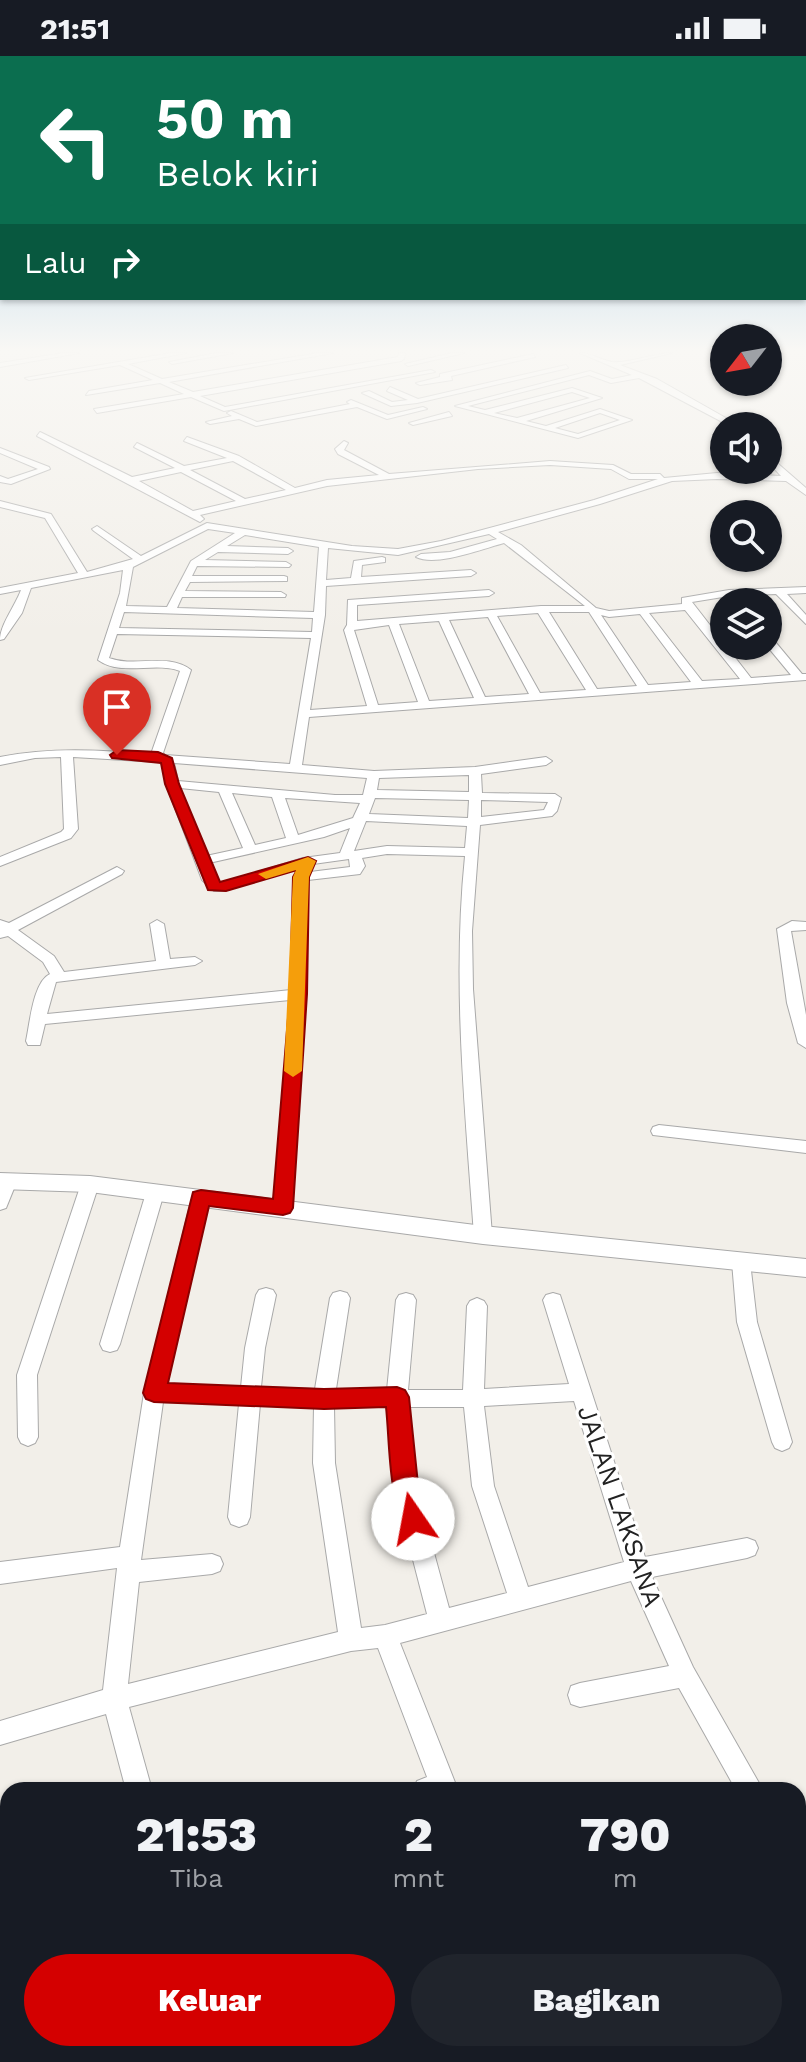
<!DOCTYPE html>
<html lang="id">
<head>
<meta charset="utf-8">
<style>
  :root { --surface:#171b24; --page:#20242c; --text:#f1f3f6; --muted:#9ea1a6; --accent:#d40000 }
  body { margin:0; font-family:"Work Sans",sans-serif; background:var(--page); color:var(--text); height:100vh; display:flex; flex-direction:column; font-size:30px; white-space:nowrap }
  * { box-sizing:border-box; margin:0 }
  p { font-size:26px; color:var(--muted) }
  .icon { flex:none; width:44px; height:44px; fill:none; stroke:currentColor; stroke-width:2; stroke-linecap:round; stroke-linejoin:round }
  .map { position:relative; flex:1; overflow:hidden }
  .drawer { position:absolute; left:0px; top:1726px; width:806px; height:280px; display:flex; flex-direction:column; background:var(--surface); border-radius:24px 24px 0 0; box-shadow:0 2px 6px #0004 }
  .drawer>* { flex:none }
  .hud { position:absolute; left:0px; top:0px; width:806px; height:244px; box-shadow:0 2px 6px #0004; background:#0b6e4f; color:#fff; overflow:hidden }
  .needle { width:52px; rotate:239deg }
  .buttons { position:absolute; left:710px; top:268px; display:grid; gap:16px }
  .buttons a { display:grid; place-items:center; width:72px; height:72px; border-radius:50%; background:var(--surface); box-shadow:0 2px 6px #0004; font-size:40px }
  .pin { position:absolute; display:grid; place-items:center; width:68px; height:68px; color:#fff; margin:-82px -34px; border-radius:50% 50% 50% 0; rotate:-45deg; box-shadow:0 0 8px #0007 }
  .pin .icon { rotate:45deg }
  .me { position:absolute; width:88px; margin:-44px; rotate:348deg; stroke-linejoin:round; filter:drop-shadow(0 0 6px #0008) }
  .turn { display:flex; align-items:center; gap:28px; height:168px; padding:0 24px; font-size:36px }
  .turn .icon { width:104px; height:104px; stroke-width:2.5 }
  .turn b { display:block; font-size:56px; line-height:68px }
  .then { display:flex; align-items:center; height:76px; padding:0 24px; background:#0003; gap:16px; font-size:30px }
  .eta { display:flex; justify-content:space-evenly; align-items:center; height:136px; text-align:center }
  .eta b { font-size:48px; font-weight:800; line-height:56px }
  .cta { display:flex; gap:16px; margin-top:auto; padding:16px 24px }
  .cta a { flex:1; height:92px; border-radius:48px; background:var(--accent); color:#fff; font-size:32px; font-weight:800; line-height:92px; text-align:center }
  .cta a+a { background:var(--page); color:var(--text) }
  .status { display:flex; justify-content:space-between; align-items:center; height:56px; padding:0 40px; background:var(--surface); direction:ltr }
  .status svg { height:22px; fill:currentColor }
  .map>svg:first-child { display:block }
  .lines { fill:none; stroke-linecap:round; stroke-linejoin:round }
  .minor-casing { stroke:#a9a9a9; stroke-width:2 }
  .tertiary-casing { stroke:#a9a9a9; stroke-width:2 }
  .minor { fill:#fff; fill-rule:evenodd }
  .tertiary { fill:#fff; fill-rule:evenodd }
  .route { fill:#d40000; stroke:#8a0000; stroke-width:2 }
  .slow { fill:#f59e0b }
  .labels { text-anchor:middle; stroke-width:6; stroke-linejoin:round; paint-order:stroke }
  .near-street-label { font-size:26px; fill:#222; stroke:#fff }
</style>
</head>
<body>
<div class="status"><b>21:51</b><svg viewBox="0 0 49 12"><path d="M0 12V9h3v3zM5 12V6h3v6zM10 12V3h3v9zM15 12V0h3v12zM26 1h20v11H26zM47 4h2v5h-2z"/></svg></div>
<div class="map">
<svg width="806" height="2006" viewBox="0 0 806 2006">
  <rect width="100%" height="100%" fill="#f2efe9"/>
  <g class="lines">
    <defs>
      <g id="minor">
        <path d="M64 297H79L0 311V307Z"/>
        <path d="M171 297H186L128 308 162 323 318 297H333L169 326 193 336 398 301 399 297H405L404 303 401 305 200 340 225 351 431 314 435 316 224 355 191 341 97 357 94 353 184 338 160 327 86 339 89 335 153 324 120 309 29 324 25 322Z"/>
        <path d="M217 297H233L172 308 169 306Z"/>
        <path d="M452 297H464L408 310 405 308Z"/>
        <path d="M580 297C592 297 600 304 612 306 628 308 654 297 672 297L620 309 657 323 740 370H730L639 322 611 327 589 319 468 350 485 354 572 332 602 342 526 365 546 370 600 353 632 364 578 382 455 350 590 315 612 323 632 319ZM572 336 590 342 517 362 494 357ZM600 357 620 364 578 378 555 372Z"/>
        <path d="M533 298 535 301 451 320 452 324 420 329 416 327 440 321V318Z"/>
        <path d="M566 309 568 312 417 347 391 350 362 337 369 335 392 346 408 344 387 335 390 331 418 343Z"/>
        <path d="M351 344 388 359 423 351 427 353 387 363 357 351 256 370 239 363 210 368 206 366 232 360 227 357 231 355 257 366 350 348 347 346Z"/>
        <path d="M449 356 452 360 413 369 409 367Z"/>
        <path d="M40 376 132 421 175 412 134 391 137 387 184 410 227 402 184 385 187 381 239 400 295 432 327 424 379 419 338 398 335 393 344 385 348 387 344 394 389 418 550 405 613 409 631 418H660L664 422 717 417 781 420 768 406V399L806 432V439L786 425 717 423 672 425 600 448 498 476 521 489 596 552 609 555 682 548V542L729 534 806 531V537L787 538 806 559V568L776 538 729 540 692 546 751 622 791 619 767 590 768 581 772 582 802 618H806V624L309 661 302 709 374 715 475 711 546 701 552 705 546 709 481 718 482 737 555 738 561 742 557 755 552 760 480 769 472 875 473 933 492 1179 489 1184 483 1186 477 1184 474 1179C465 1052 452 927 465 800L387 798 362 802 365 810 360 818 308 824 306 938 292 1152 289 1157H277L274 1152 290 944 45 968 40 989H28L26 985C30 967 33 926 50 918L43 906 8 880 0 882V864L9 867 117 811 124 815 122 818 18 874 54 900 64 916 156 905 150 868 157 864 164 868 170 903 195 901 202 905 195 909 56 926 47 958 291 934 294 821 298 812 224 835H214L202 824 166 728 163 709 159 706 73 701 78 773 71 782 0 810V801L61 776 64 773 61 701 35 702 0 709V701C51 691 99 694 151 698L180 615C154 605 122 621 98 604L120 537 123 514 31 532 22 557 4 583 0 584C0 569 15 550 21 534L0 538V532L78 517 45 462 0 451V445L51 458 87 516 133 503 94 475 92 473 97 470 141 500 207 467 352 490 398 493 441 485 594 444 658 423H629L611 413 550 409 478 413 327 430 200 459 204 463 200 466 37 380ZM233 405 286 434 245 443 190 414ZM181 416 236 445 193 455 139 425ZM208 473 235 477 191 505 167 551 126 550 133 511ZM489 478 497 483 450 496 421 498 416 501C436 511 482 493 504 487L585 550H541L357 565V549L489 540 494 537 489 534 348 544 347 569 344 574 367 650 310 654 325 559 326 530 471 520 476 517 471 514 361 521 362 509 385 506V502L382 501 354 505 351 522 326 524 328 492 398 499ZM245 479 319 491 314 556 177 552 182 541H285L286 539 281 536 185 535 190 526 287 525V521L284 520H192L197 510 289 511 291 509 286 506 205 504 218 496 288 498 293 495 288 492 227 490ZM685 554 740 623 702 625 649 557ZM124 556 313 562 312 576 119 572ZM549 556H589L637 630 597 633ZM538 557 586 634 540 637 497 560ZM640 558 691 626 648 629 601 559 609 561ZM488 561 529 638 485 641 449 564ZM439 565 474 642 429 645 399 568ZM389 569 418 646 378 649 354 574ZM117 578 311 582 290 708 165 699 163 697 191 614C167 596 136 612 109 602ZM174 707 367 722 363 739H335L178 725ZM469 719V736L377 734 379 722ZM180 732 219 736 243 792 206 800ZM232 737 272 741 286 782 255 789ZM285 742 360 747 353 762 298 779ZM375 742 469 744 468 762 369 758ZM481 744 548 746 544 754 481 761ZM366 765 467 770 465 792 387 790 354 795ZM350 772 340 797 303 802 221 827 215 822 209 807 324 781ZM349 803 350 811 310 816 313 808Z"/>
        <path d="M0 392 49 411 50 413 11 428 0 426V420L8 423 38 413 0 397Z"/>
        <path d="M792 865 806 866V874L791 875 806 959V992L798 987 787 947 777 873Z"/>
        <path d="M659 1069 806 1085V1097L653 1079 651 1075 653 1071Z"/>
        <path d="M8 1119 14 1121 17 1125 6 1152 0 1154V1124Z"/>
        <path d="M90 1122 96 1123 99 1128 37 1319 38 1381 35 1387 28 1390 21 1387 18 1381 17 1319 81 1128 84 1123Z"/>
        <path d="M155 1131 161 1132 164 1137 120 1288 117 1294 110 1296 103 1294 100 1288 146 1137 149 1132Z"/>
        <path d="M201 1135 207 1136 210 1141 166 1329 241 1331 245 1292 256 1239 259 1234 266 1232 273 1234 276 1239 265 1292 261 1331 315 1333 330 1242 333 1237 340 1235 347 1237 350 1242 336 1333 387 1334 396 1244 399 1239 406 1237 413 1239 416 1244 408 1334H463L467 1250 470 1245 477 1242 484 1245 487 1250 484 1333 569 1328 543 1244 546 1239 553 1237 560 1239 645 1501 747 1482 755 1485 758 1492 755 1499 747 1502 652 1521 693 1611 763 1734H736L679 1632 580 1651 571 1648 568 1639 571 1630 580 1627 669 1610 631 1525 400 1587 458 1734H413L417 1725 427 1721 378 1592 351 1595 129 1651 152 1734H126L106 1658 0 1689V1665L103 1634 117 1512 0 1528V1506L120 1491 144 1337 192 1141 195 1136ZM574 1345 624 1506 528 1531 494 1430 484 1350ZM163 1346 239 1348 228 1461 231 1468 239 1471 247 1468 250 1461 260 1348 314 1350 313 1407 338 1576 128 1628 139 1526 212 1518 220 1515 223 1508 220 1501 212 1498 141 1504ZM334 1350 388 1351 396 1438 427 1558 385 1569 361 1572 335 1407ZM408 1351H464L472 1430 507 1537 449 1552 418 1438Z"/>
        <path d="M741 1199 748 1201 750 1206 757 1266 792 1386 789 1392 782 1395 775 1392 772 1386 737 1266 732 1206 734 1201Z"/>
        <path d="M8 1806V1834L0 1837V1809Z"/>
        <path d="M798 1808 806 1811V1848L798 1845Z"/>
        <path d="M806 1891V1919L798 1921V1893Z"/>
        <path d="M202 1998H230L233 2006H203Z"/>
        <path d="M528 1998H556L560 2006H530Z"/>
      </g>
      <path id="tertiary" d="M0 1117 90 1120 483 1170 806 1203V1221L483 1188 90 1136 0 1133Z"/>
    </defs>
    <use href="#minor" class="minor-casing"/>
    <use href="#tertiary" class="tertiary-casing"/>
    <use href="#minor" class="minor"/>
    <use href="#tertiary" class="tertiary"/>
  </g>
  <linearGradient id="sky" x2="0" y2="1"><stop stop-color="#8fc0e4"/><stop offset="0.51" stop-color="#f9f8f5"/><stop offset="1" stop-color="#f9f8f5" stop-opacity="0"/></linearGradient>
  <rect width="806" height="578" fill="url(#sky)"/>
  <path class="route" d="M117 694 158 696 172 702 179 728 220 826 308 801 316 805 309 821 307 938 293 1152 290 1157 283 1159 209 1150 168 1327 324 1333 397 1331 405 1334 409 1341 419 1438 426 1463 422 1471 413 1475 405 1471C388 1435 390 1390 386 1351L324 1353 154 1346 146 1343 143 1337 193 1136 201 1134 273 1143 290 938 293 821 297 814 226 835 208 834 165 728 161 707 112 702 110 699Z"/>
  <path class="slow" d="M308 801 316 805 309 821 302 1015 293 1021 284 1015 293 821 296 814 266 823 258 818Z"/>
  <g class="labels">
    <g class="near-street-label">
      <text transform="translate(620 1450) rotate(71)" y="9">JALAN LAKSANA</text>
    </g>
  </g>
</svg>
<div class="buttons">
<a><svg class="needle" viewBox="-14 -14 28 28"><path d="M0-13l5 13h-10z" fill="#e53935"/><path d="M0 13l5-13h-10z" fill="#9ea1a6"/></svg></a>
<a><svg class="icon" aria-label="sound" viewBox="0 0 24 24"><path d="M4 9h4l5-4v14l-5-4H4zM17 9q2 3 0 6"/></svg></a>
<a><svg class="icon" aria-label="search" viewBox="0 0 24 24"><circle cx="10" cy="10" r="6"/><path d="M15 15l6 6"/></svg></a>
<a><svg class="icon" aria-label="layers" viewBox="0 0 24 24"><path d="M12 4l9 5-9 5-9-5zM3 14l9 5 9-5"/></svg></a>
</div>
<div class="pin" style="left:117px;top:699px;background:#d93025"><svg class="icon" aria-label="arrive" viewBox="0 0 24 24"><path d="M6 21V4h12l-3 4 3 4H6"/></svg></div>
<svg class="me" style="left:413px;top:1463px" viewBox="-20 -20 40 40"><circle r="19" fill="#fff"/><path d="M0-13L10 11 0 6-10 11z" fill="#d40000"/></svg>
<div class="hud">
<div class="turn"><svg class="icon" aria-label="left" viewBox="0 0 24 24"><path d="M17 20v-9H6M10 6l-5 5 5 5"/></svg><div><b>50 m</b>Belok kiri</div></div>
<div class="then">Lalu<svg class="icon" aria-label="right" viewBox="0 0 24 24"><path d="M7 20v-9h11M14 6l5 5-5 5"/></svg></div>
</div>
<section class="drawer">
<div class="eta">
<div><b>21:53</b><p>Tiba</p></div>
<div><b>2</b><p>mnt</p></div>
<div><b>790</b><p>m</p></div>
</div>
<div class="cta"><a>Keluar</a><a>Bagikan</a></div>
</section>
</div>
</body>
</html>
